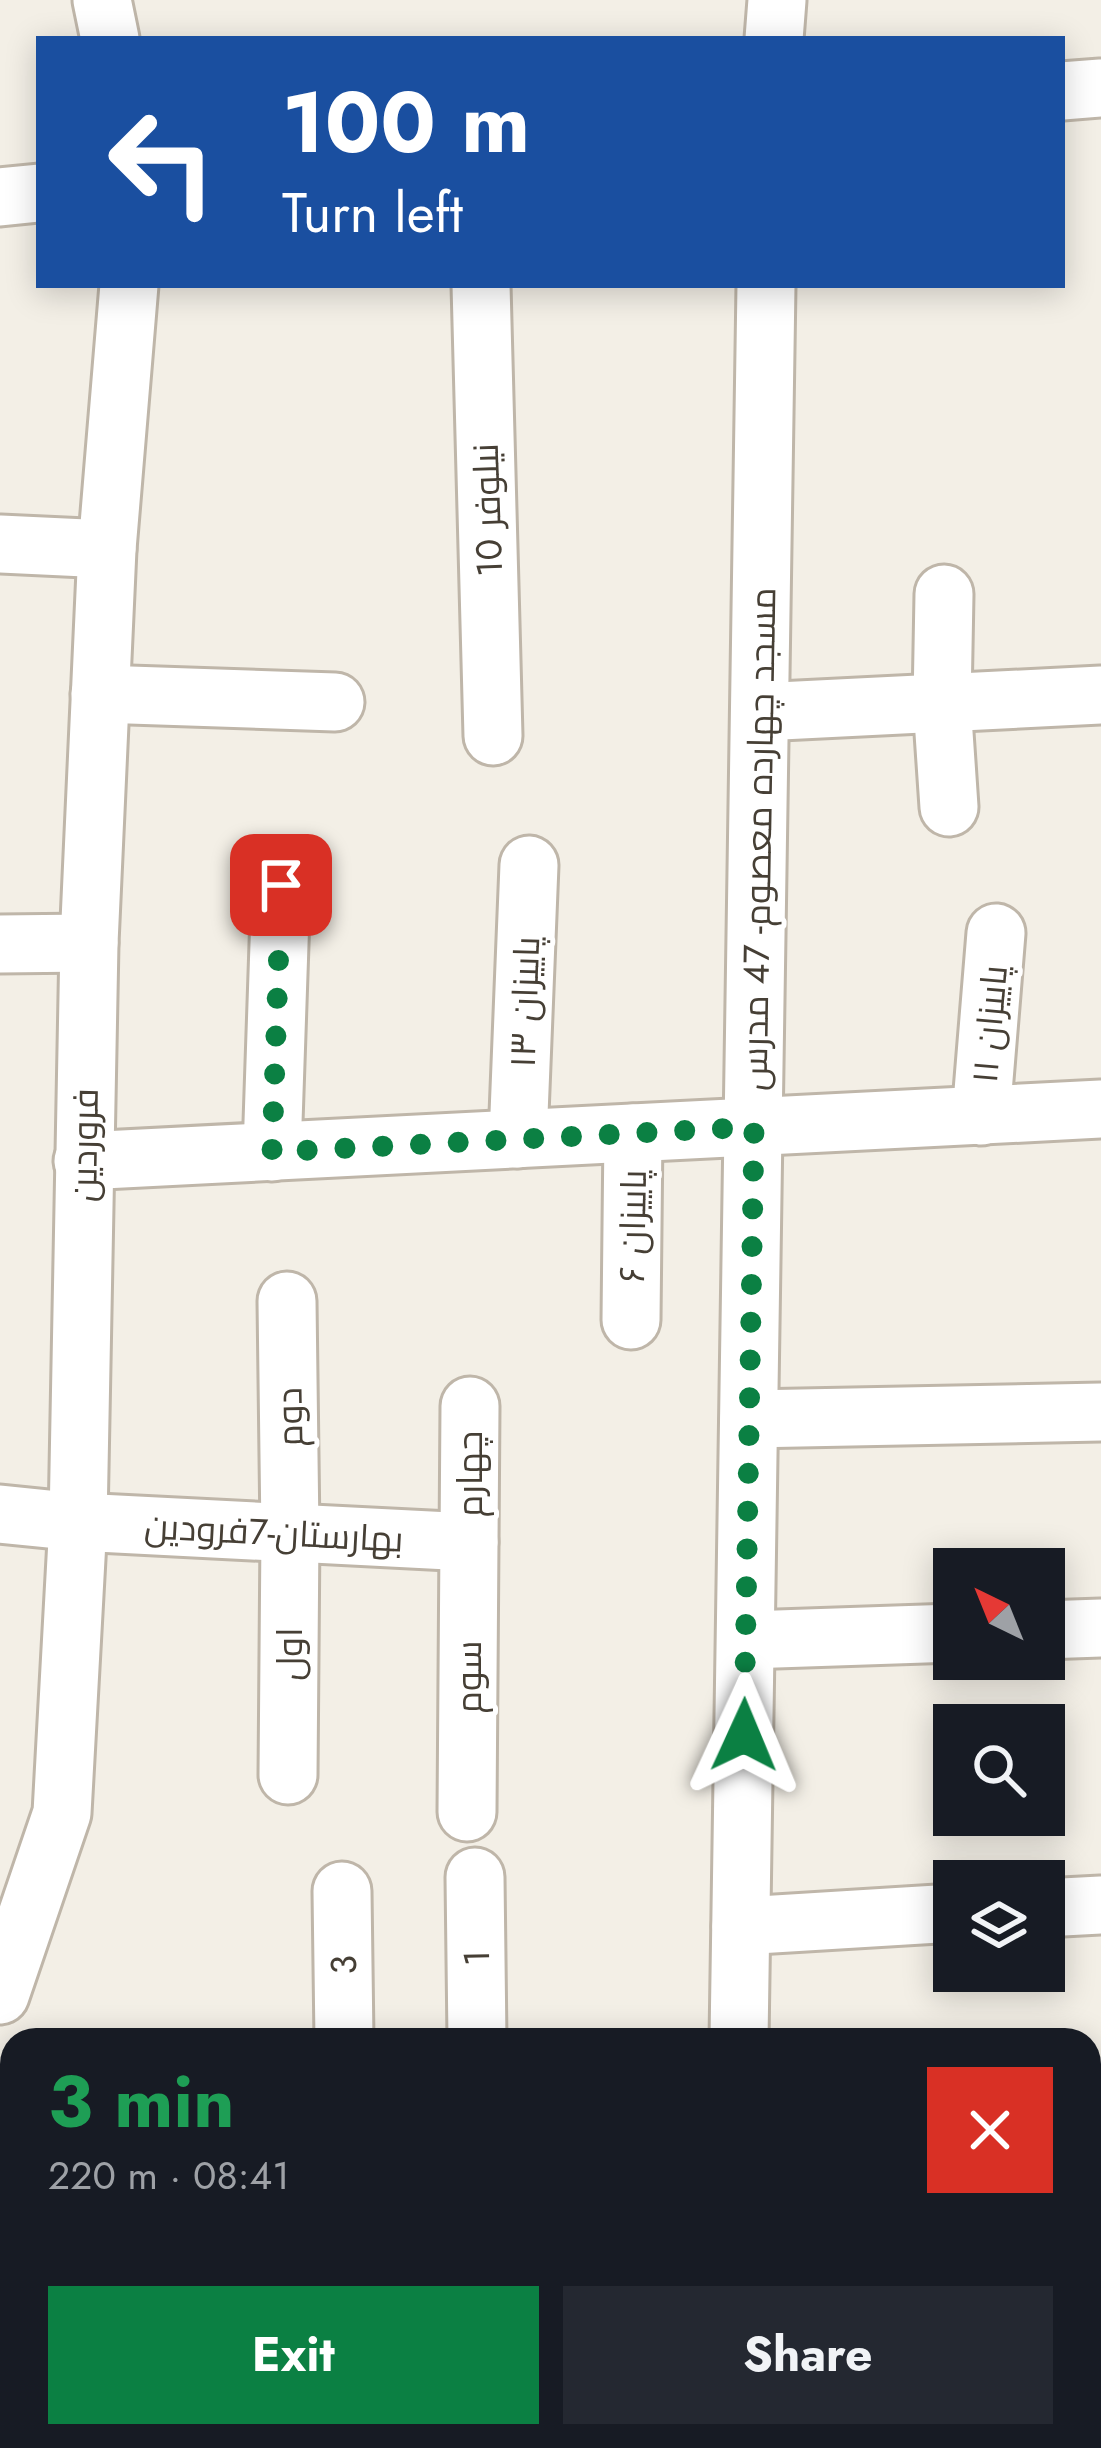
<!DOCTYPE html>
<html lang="en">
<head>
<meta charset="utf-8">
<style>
  :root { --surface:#171b24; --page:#242831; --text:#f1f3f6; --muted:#9ea1a6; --accent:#0b8043 }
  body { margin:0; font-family:Jost,Cairo,sans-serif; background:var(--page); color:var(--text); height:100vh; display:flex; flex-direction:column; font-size:45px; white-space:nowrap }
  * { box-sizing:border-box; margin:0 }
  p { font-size:39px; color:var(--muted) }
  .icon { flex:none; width:66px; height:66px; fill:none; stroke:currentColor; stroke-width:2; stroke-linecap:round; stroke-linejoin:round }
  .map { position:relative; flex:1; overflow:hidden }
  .side { position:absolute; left:0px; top:2028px; width:1101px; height:420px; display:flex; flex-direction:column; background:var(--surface); border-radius:36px 36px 0 0; box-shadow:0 6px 30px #0003 }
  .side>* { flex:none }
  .banner { position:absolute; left:36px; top:36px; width:1029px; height:252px; border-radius:0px; box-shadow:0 6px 30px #0003; background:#1a4fa0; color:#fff; overflow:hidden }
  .needle { width:78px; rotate:317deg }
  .fabs { position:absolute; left:933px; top:1548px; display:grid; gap:24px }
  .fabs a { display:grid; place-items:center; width:132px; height:132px; border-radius:0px; background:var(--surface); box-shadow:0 6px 30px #0003; font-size:60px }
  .pin { position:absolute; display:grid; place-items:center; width:102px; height:102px; color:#fff; margin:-51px; border-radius:24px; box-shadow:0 6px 18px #0006 }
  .me { position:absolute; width:132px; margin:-66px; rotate:1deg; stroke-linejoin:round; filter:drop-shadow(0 0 9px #0008) }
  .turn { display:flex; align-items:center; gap:42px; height:252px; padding:0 48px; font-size:54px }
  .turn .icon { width:156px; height:156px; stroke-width:2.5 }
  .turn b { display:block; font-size:84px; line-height:102px }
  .round { display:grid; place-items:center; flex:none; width:126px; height:126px; border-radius:0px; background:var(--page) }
  .headline { display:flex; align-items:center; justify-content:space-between; height:204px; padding:0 48px }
  h1 { font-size:72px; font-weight:700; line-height:90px; color:#1e9e55 }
  .button { display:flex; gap:24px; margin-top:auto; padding:24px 48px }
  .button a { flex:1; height:138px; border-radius:0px; background:var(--accent); color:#fff; font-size:48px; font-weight:700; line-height:138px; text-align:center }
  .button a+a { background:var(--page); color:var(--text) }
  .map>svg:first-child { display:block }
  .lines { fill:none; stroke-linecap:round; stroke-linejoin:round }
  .minor-casing { stroke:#bfb6a9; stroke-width:63 }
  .minor { stroke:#fff; stroke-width:57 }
  .route { stroke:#0b8043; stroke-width:21; stroke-dasharray:0 37.8 }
  .labels { text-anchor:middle; stroke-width:10; stroke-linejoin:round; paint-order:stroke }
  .street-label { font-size:36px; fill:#463f35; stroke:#fff }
</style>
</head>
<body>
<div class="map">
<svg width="1101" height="2448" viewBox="0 0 1101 2448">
  <rect width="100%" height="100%" fill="#f3efe6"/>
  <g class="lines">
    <defs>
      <g id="minor">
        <path d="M102 0 110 39"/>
        <path d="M774 39 777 0"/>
        <path d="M1062 91 1101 88"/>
        <path d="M0 197 39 193"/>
        <path d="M481 285 493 736"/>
        <path d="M0 544 107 549"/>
        <path d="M944 594 942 703 949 807"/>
        <path d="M100 694 335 702"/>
        <path d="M760 712 1101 695"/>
        <path d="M0 944 89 943"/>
        <path d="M981 1116 996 933"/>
        <path d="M518 1139 529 865"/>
        <path d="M272 1152 281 885"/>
        <path d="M83 1161 1101 1109"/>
        <path d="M287 1301 290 1533 288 1775"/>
        <path d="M631 1320 633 1133"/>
        <path d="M749 1419 1101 1412"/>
        <path d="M0 1514 78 1522 469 1542"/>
        <path d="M1044 1630 1101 1628"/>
        <path d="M746 1640 954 1633"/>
        <path d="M467 1812 470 1406"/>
        <path d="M475 1877 477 2040"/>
        <path d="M342 1891 344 2040"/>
        <path d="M1044 1908 1101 1905"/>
        <path d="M741 1926 954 1913"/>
        <path d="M0 1995 62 1813 78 1522 89 943 107 549 129 285"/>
        <path d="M739 2040 766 285"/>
        <path d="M0 2104 12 2103"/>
        <path d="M1089 2306H1101"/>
        <path d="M927 2436V2437"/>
        <path d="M733 2448V2436"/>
      </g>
    </defs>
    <use href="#minor" class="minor-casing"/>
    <use href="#minor" class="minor"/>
  </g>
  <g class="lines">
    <path class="route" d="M281 885 272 1152 754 1127 744 1735"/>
  </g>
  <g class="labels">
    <g class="street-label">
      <text transform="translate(487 510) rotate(-92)" y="13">نیلوفر 10</text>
      <text transform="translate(758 839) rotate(-89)" y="13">مسجد چهارده معصوم- 47 مدرس</text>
      <text transform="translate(524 1002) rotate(-88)" y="13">پاییزان ۱۳</text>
      <text transform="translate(989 1024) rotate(-85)" y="13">پاییزان ۱۱</text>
      <text transform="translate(84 1145) rotate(-89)" y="13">فروردین</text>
      <text transform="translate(632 1226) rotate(-89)" y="13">پاییزان ۶</text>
      <text transform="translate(289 1417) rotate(-91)" y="13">دوم</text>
      <text transform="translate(469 1474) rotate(-90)" y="13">چهارم</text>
      <text transform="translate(274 1532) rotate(3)" y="13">بهارستان-7فرودین</text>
      <text transform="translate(289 1654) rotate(-90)" y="13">اول</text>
      <text transform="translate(468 1677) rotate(-90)" y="13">سوم</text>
      <text transform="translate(476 1958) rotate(-91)" y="13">1</text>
      <text transform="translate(343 1965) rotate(-91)" y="13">3</text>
    </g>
  </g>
</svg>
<div class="fabs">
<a><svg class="needle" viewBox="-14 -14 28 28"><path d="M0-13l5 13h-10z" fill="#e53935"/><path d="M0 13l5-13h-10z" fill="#9ea1a6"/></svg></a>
<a><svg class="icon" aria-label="search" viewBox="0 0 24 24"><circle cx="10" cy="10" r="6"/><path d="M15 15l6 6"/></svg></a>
<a><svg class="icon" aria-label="layers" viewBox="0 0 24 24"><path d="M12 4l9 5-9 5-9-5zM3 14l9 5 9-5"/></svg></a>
</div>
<div class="pin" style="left:281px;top:885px;background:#d93025"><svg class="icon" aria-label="arrive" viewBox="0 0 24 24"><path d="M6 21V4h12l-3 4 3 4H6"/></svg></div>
<svg class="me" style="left:744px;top:1735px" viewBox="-20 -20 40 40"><path d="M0-17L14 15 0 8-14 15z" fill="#0b8043" stroke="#fff" stroke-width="4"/></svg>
<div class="banner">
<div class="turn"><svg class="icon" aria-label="left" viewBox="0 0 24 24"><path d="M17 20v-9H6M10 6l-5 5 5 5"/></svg><div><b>100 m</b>Turn left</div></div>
</div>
<section class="side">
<div class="headline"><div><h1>3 min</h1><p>220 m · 08:41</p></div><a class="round" style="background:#d93025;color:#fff"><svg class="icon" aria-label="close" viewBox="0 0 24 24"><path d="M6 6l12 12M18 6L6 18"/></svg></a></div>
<div class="button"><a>Exit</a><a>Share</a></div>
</section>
</div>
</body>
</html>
